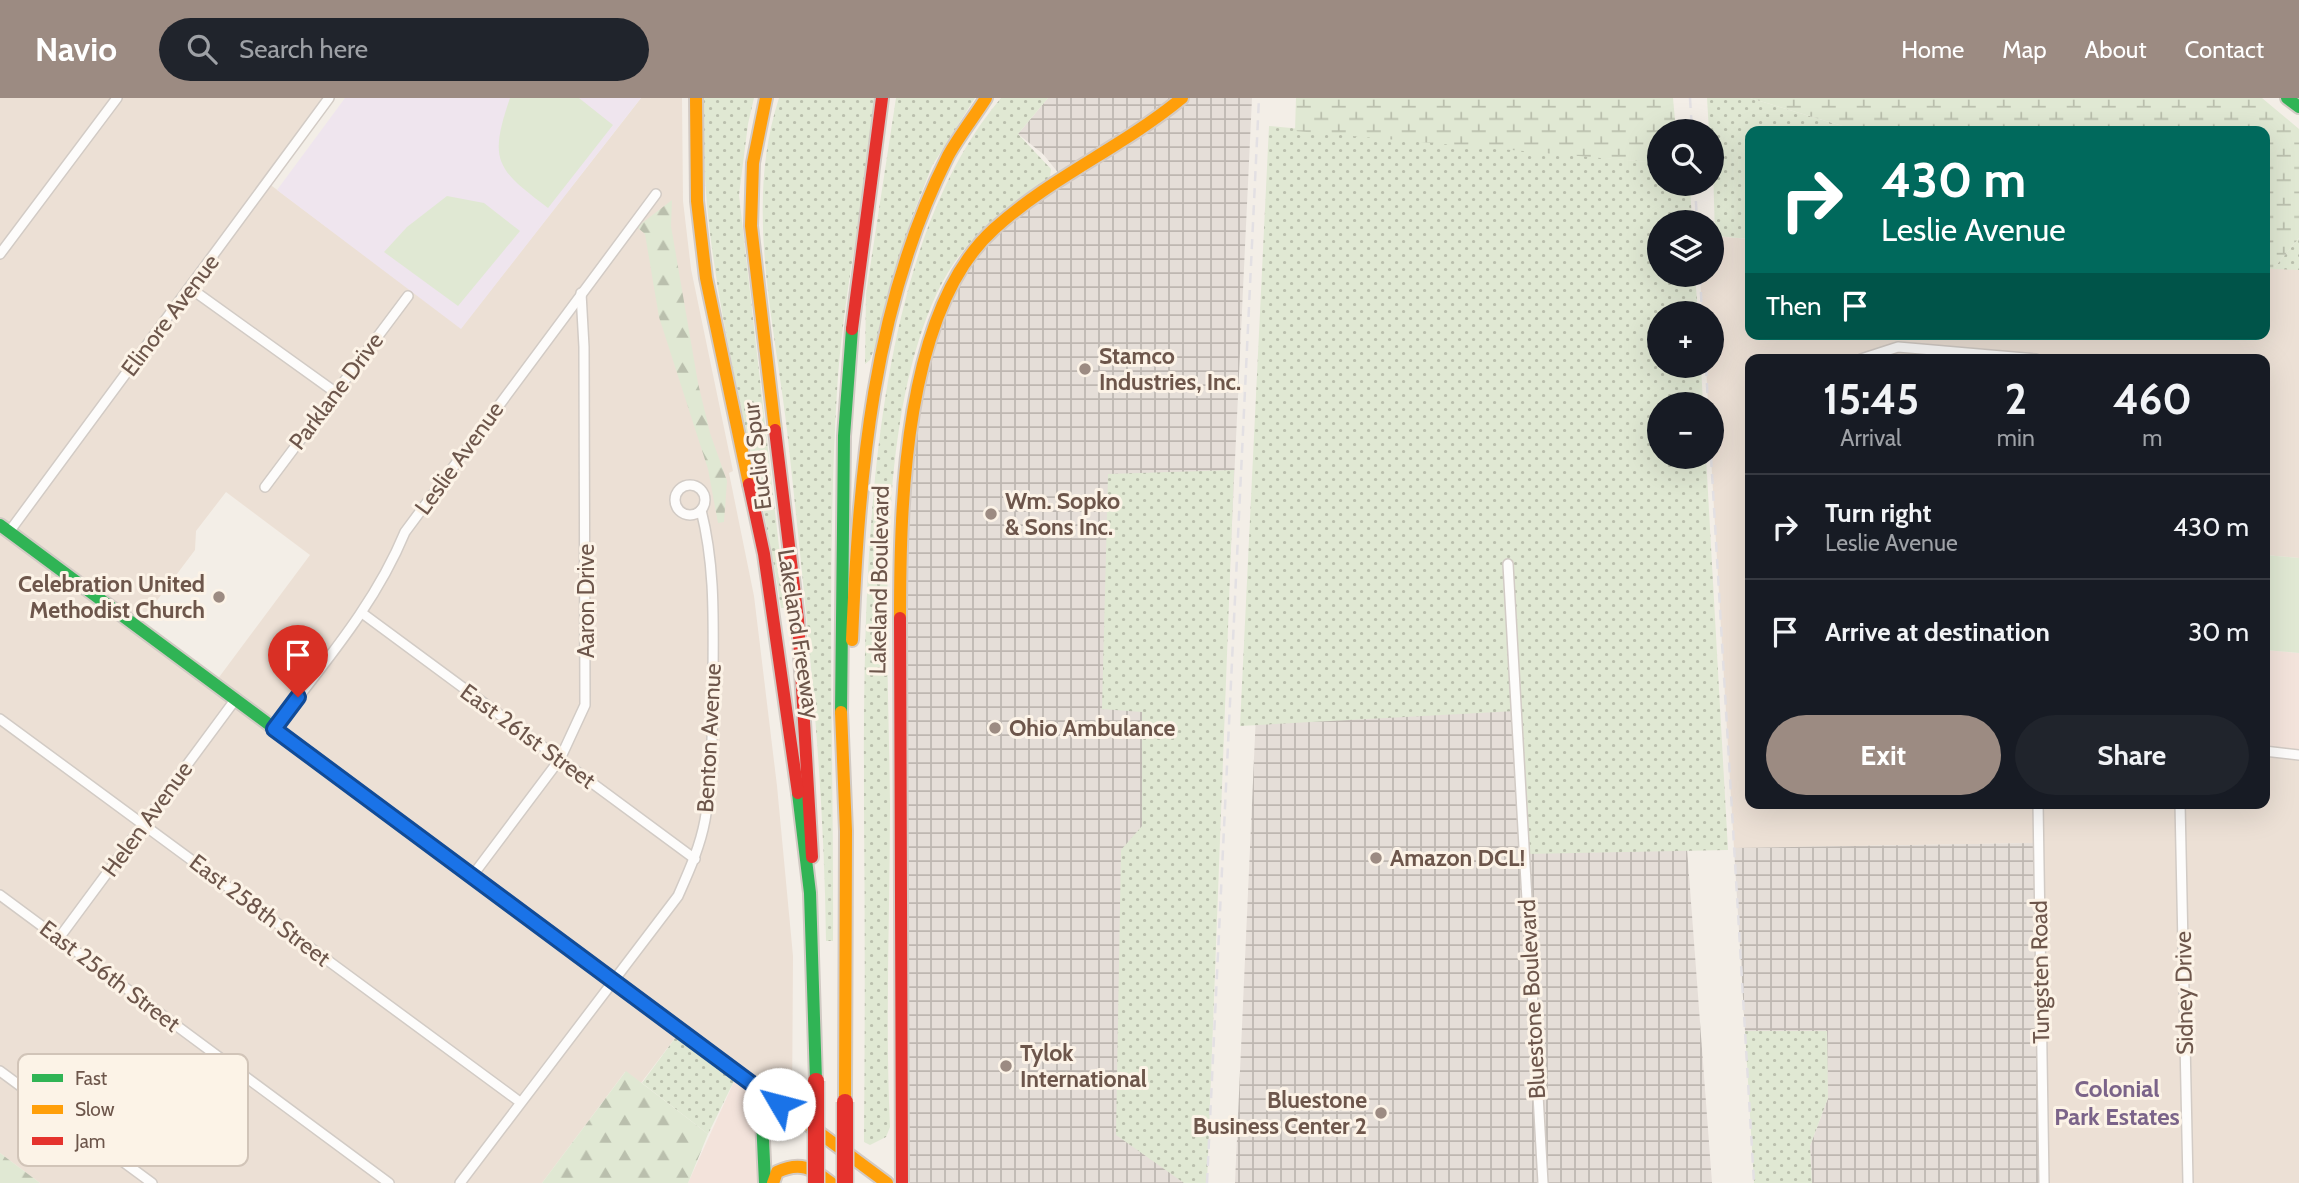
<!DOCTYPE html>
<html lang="en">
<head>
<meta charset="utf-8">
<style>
  :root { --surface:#171b24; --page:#20242c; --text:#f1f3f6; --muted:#9ea1a6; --line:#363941; --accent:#9c8b82 }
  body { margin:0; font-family:Cabin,sans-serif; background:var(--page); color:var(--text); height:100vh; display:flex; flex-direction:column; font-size:26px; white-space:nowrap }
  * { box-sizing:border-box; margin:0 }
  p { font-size:23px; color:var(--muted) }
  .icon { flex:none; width:38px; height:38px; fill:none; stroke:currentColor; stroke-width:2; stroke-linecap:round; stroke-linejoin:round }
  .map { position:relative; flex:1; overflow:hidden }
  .drawer { position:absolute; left:1745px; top:256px; width:525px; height:455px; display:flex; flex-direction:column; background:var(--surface); border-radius:14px; box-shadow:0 7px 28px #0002 }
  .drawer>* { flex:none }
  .banner { position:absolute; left:1745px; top:28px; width:525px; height:214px; border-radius:14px; box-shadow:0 7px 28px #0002; background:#00695c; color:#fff; overflow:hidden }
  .fabs { position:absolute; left:1647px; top:21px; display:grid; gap:14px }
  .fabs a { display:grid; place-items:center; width:77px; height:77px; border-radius:50%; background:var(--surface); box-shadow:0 7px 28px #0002; font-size:35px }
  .pin { position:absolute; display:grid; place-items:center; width:60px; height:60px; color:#fff; margin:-72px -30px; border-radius:50% 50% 50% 0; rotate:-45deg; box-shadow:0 0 7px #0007 }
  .pin .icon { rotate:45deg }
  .me { position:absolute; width:77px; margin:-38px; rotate:307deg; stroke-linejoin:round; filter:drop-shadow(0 0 5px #0008) }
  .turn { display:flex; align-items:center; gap:24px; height:147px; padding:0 21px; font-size:32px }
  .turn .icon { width:91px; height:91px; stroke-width:2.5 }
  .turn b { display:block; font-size:49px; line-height:60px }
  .then { display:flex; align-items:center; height:66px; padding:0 21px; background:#0003; gap:14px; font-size:26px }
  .eta { display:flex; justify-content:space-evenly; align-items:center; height:119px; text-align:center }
  .eta b { font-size:42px; font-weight:800; line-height:49px }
  .cta { display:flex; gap:14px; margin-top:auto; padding:14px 21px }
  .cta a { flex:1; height:80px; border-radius:42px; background:var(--accent); color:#fff; font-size:28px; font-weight:800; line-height:80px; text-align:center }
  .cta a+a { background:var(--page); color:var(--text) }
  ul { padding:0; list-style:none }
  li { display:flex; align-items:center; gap:21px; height:105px; padding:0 21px; border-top:2px solid var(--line) }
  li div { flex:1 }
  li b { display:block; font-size:26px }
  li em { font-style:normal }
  header { display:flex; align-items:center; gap:42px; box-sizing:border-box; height:98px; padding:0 35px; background:var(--accent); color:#fff }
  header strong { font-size:33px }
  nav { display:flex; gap:38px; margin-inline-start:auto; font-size:24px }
  .search { width:490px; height:63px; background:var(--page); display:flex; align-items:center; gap:18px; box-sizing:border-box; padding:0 24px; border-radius:38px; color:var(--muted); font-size:26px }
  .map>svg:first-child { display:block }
  .residential { fill:#ece0d5; fill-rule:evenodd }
  .commercial { fill:#f3e3db }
  .industrial { fill:url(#industrial-grid) }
  .education { fill:#efe5ee }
  .grass { fill:url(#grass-dots) }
  .forest { fill:url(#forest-firs) }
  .wetland { fill:url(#wetland-marsh) }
  .park { fill:#e0e8d3 }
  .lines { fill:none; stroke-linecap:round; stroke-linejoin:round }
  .street-casing { stroke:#d2cbc5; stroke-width:12 }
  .fast-casing { stroke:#d2cac4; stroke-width:16 }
  .slow-casing { stroke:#d2cac4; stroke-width:16 }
  .jam-casing { stroke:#d2cac4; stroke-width:16 }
  .street { stroke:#fdfcfb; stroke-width:9 }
  .fast { stroke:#30b455; stroke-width:12 }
  .slow { stroke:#ff9f0a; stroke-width:12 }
  .jam { stroke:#e5322d; stroke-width:12 }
  .rail { stroke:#e3e0e3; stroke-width:2.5; stroke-dasharray:10 7; stroke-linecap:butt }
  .jam-bridge-casing { stroke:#d3cac5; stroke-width:19; stroke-linecap:butt }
  .jam-bridge { stroke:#e5322d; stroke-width:16 }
  .route-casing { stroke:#114b97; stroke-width:18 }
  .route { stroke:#1a73e8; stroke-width:12 }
  .poi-dot { fill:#9c8b82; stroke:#fcf3e7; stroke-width:2.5 }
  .labels { text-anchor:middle; stroke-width:6; stroke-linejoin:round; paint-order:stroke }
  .street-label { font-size:23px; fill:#6d564b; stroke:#fcf3e7 }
  .poi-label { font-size:23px; font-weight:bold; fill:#6d564b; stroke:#fcf3e7; text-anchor:start }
  .neighbourhood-label { font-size:24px; font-weight:bold; fill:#7b6489; stroke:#fcf3e7 }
  .key { fill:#fcf3e7; stroke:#d1c4b8; stroke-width:2 }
  .key-label { font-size:19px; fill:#6d564b }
</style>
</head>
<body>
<header>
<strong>Navio</strong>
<div class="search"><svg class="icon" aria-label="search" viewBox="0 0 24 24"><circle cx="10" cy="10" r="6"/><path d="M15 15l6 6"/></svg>Search here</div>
<nav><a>Home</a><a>Map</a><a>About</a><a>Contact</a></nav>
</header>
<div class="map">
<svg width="2299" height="1085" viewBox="0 0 2299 1085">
  <defs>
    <pattern id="industrial-grid" width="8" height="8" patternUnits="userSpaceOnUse" patternTransform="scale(1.75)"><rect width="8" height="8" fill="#e5ded8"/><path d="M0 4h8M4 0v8" fill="none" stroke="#beb7b1"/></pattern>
    <pattern id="grass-dots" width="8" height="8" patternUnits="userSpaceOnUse" patternTransform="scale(1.75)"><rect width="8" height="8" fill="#e0e8d3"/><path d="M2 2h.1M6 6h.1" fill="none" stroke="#babfad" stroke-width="1.8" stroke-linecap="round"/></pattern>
    <pattern id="forest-firs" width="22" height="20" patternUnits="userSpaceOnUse" patternTransform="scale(1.75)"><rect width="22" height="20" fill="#e0e8d3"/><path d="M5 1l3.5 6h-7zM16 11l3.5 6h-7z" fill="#babfad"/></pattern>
    <pattern id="wetland-marsh" width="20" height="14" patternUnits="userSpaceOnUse" patternTransform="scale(1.75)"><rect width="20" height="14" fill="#e0e8d3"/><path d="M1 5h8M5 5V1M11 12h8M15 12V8" fill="none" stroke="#babfad"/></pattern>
  </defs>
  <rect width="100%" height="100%" fill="#f3eee7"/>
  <g class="residential">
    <path d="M0 0H329L268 85 461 230 641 0H682L683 103 691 171 733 373 729 375 754 498 777 688 793 858 792 1015 681 932 641 985 625 974 542 1085H40L0 1055ZM226 394 310 457 214 586 137 529 195 452 196 433Z"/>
    <path d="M1712 138 1750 141V236H2264L2265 168 2299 171V460L2265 457 2264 261H1750V705H2264L2265 653 2299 657V1085H2044L2038 745 1734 750 1711 359 1712 306H1708L1706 268H1712V215H1702L1700 177H1712Z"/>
  </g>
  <g class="commercial">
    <path d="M2264 552 2299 555V657L2265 653Z"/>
    <path d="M738 975 759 991 765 1085H688Z"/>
  </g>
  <g class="industrial">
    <path d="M1048 0H1252L1201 1085H902L900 462 923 268 971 154 1064 82 1043 56 1018 36Z"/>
    <path d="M1277 147 1642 148 1712 1085H1235Z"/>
    <path d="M2038 745 2044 1085H1812L1810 1048 1828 1000 1827 933H1745L1734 750Z"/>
  </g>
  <path class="education" d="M345 0H641L461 231 277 92Z"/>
  <g class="grass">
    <path d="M704 0H754L748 26 739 97 786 510H781C755 338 697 176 704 0Z"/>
    <path d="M779 0H877C865 98 843 195 837 293 826 476 834 660 833 843H826C824 675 806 509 788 341 776 229 743 110 779 0Z"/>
    <path d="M896 0H975L932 68 912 119 878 240 870 262 865 266 866 196Z"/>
    <path d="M1001 0H1048L1018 36 1051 71 1050 79C1002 112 963 140 937 195 872 334 889 554 890 707 890 814 885 922 890 1029L886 1039 870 1047 864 1044C865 933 865 822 864 711 864 503 860 166 1001 0Z"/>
    <path d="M1707 0H1750L1859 33H1750V141L1715 138 1712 33H1709Z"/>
    <path d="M1269 28 1659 65V86H1690L1692 124H1659V177H1695L1698 215H1659V268H1701L1703 306H1659V359H1706L1728 752 1524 756 1516 613 1240 628Z"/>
    <path d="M2299 140V172L2273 171Z"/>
    <path d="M1234 372 1207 1085H1184L1116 1037 1121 752 1142 728V614L1102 611 1108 376Z"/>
    <path d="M681 932 738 975 708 1036 642 985Z"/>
    <path d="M1745 933H1827L1828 1000 1810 1048 1812 1085H1754Z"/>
  </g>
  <g class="forest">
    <path d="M672 102 671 128 698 285 710 335 727 383 724 424 718 425 708 371 659 219 645 136 637 129Z"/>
    <path d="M626 973 708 1036 688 1085H542Z"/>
    <path d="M0 1055 40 1085H0Z"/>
  </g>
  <g class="wetland">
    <path d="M1296 0H1673L1676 33H1659V65L1295 33Z"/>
    <path d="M1750 0H2262L2299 31V140L2273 171 2265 170 2264 33H1859Z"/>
  </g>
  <g class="park">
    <path d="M510 0H579L613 27 548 110C497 71 488 64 510 0Z"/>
    <path d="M447 98 484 105 520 133 458 208 384 154 407 129Z"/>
    <path d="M2265 457 2299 460V555L2265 552Z"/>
  </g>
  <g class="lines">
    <defs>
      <g id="street">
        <path d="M0 156 117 0"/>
        <path d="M190 190 335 294"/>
        <path d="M1861 261 1898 249 2036 261"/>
        <circle cx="690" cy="402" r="15"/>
        <path d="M265 389 408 198"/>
        <path d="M9 434 329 0"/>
        <path d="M1508 466 1543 1085"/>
        <path d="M362 515 695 761"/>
        <path d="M0 621 520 1004"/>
        <path d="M274 631C322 567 374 509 405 434L656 96"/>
        <path d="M2264 653 2299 657"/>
        <path d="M2038 705 2044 1085"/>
        <path d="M2180 705 2188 1085"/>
        <path d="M473 777 560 661 585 607 584 249 581 195"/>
        <path d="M0 797 389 1085"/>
        <path d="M59 840 235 602"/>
        <path d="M0 973 152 1085"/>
        <path d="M460 1085 678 798C689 773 700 749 705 722 713 678 712 633 713 588 713 528 716 471 701 412"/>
      </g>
      <g id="fast">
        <path d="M2287 0 2299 9"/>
        <path d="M0 427 460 768"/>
        <path d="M841 614 844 338 852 231"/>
        <path d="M798 695 810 795 816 983"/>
        <path d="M765 1085 762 1021 767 996"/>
      </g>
      <g id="slow">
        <path d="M696 0 697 103 706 180 749 386"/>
        <path d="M766 0 753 65 751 128 775 332"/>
        <path d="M900 520C900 406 904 212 994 131 1051 79 1123 49 1182 0"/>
        <path d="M852 542C859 378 872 208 948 58 959 38 974 19 986 0"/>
        <path d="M841 614 846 733 845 1004"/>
        <path d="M728 967 887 1085"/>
        <path d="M773 1085 777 1074C800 1063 812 1070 831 1085"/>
      </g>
      <g id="jam">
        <path d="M852 231 882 0"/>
        <path d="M775 332 798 522 812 759"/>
        <path d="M749 386 764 456 798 695"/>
        <path d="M900 520 902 1085"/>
        <path d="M460 768 728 967"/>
      </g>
    </defs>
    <use href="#street" class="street-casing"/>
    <use href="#fast" class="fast-casing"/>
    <use href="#slow" class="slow-casing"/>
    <use href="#jam" class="jam-casing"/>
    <use href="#street" class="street"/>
    <use href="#fast" class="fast"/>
    <use href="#slow" class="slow"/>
    <use href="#jam" class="jam"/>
    <g class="rail">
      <path d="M1690 0 1692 33"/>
      <path d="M1695 86 1697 124"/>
      <path d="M1700 177 1702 215"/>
      <path d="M1706 268 1708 306"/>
      <path d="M1711 359 1754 1085"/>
      <path d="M1207 1085 1259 0"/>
    </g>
    <defs>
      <g id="jam-bridge">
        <path d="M816 983V1085"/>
        <path d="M845 1004V1085"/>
      </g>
    </defs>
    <use href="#jam-bridge" class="jam-bridge-casing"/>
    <use href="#jam-bridge" class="jam-bridge"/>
  </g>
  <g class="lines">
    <defs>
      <path id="route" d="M298 599 274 631 779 1006"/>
    </defs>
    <use href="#route" class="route-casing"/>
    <use href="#route" class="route"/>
  </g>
  <g class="poi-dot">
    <circle cx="1085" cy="271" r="7"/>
    <circle cx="991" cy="416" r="7"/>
    <circle cx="219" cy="499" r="7"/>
    <circle cx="995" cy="630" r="7"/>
    <circle cx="1376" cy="760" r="7"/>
    <circle cx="1006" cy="968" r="7"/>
    <circle cx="1381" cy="1015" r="7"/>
  </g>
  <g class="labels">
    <g class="street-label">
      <text transform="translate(170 217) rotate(-53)" y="8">Elinore Avenue</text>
      <text transform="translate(336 293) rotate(-53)" y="8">Parklane Drive</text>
      <text transform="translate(757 358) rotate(-97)" y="8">Euclid Spur</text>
      <text transform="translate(459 360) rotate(-54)" y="8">Leslie Avenue</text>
      <text transform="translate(879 482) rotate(-89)" y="8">Lakeland Boulevard</text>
      <text transform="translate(586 503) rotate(-90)" y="8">Aaron Drive</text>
      <text transform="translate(799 536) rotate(81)" y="8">Lakeland Freeway</text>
      <text transform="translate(528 638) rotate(36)" y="8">East 261st Street</text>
      <text transform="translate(709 640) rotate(-87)" y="8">Benton Avenue</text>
      <text transform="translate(147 721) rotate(-54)" y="8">Helen Avenue</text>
      <text transform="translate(260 812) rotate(37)" y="8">East 258th Street</text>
      <text transform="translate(2040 874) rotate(-91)" y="8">Tungsten Road</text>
      <text transform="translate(110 878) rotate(37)" y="8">East 256th Street</text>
      <text transform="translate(2184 895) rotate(-91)" y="8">Sidney Drive</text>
      <text transform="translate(1532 901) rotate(-93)" y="8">Bluestone Boulevard</text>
    </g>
    <g class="poi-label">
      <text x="1099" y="266">Stamco<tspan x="1099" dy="26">Industries, Inc.</tspan></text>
      <text x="1005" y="411">Wm. Sopko<tspan x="1005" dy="26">&amp; Sons Inc.</tspan></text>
      <text x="205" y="494" text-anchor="end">Celebration United<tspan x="205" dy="26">Methodist Church</tspan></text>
      <text x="1009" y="638">Ohio Ambulance</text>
      <text x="1390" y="768">Amazon DCL!</text>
      <text x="1020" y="963">Tylok<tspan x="1020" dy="26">International</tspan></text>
      <text x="1367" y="1010" text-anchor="end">Bluestone<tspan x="1367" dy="26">Business Center 2</tspan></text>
    </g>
    <g class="neighbourhood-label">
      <text x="2117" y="999">Colonial<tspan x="2117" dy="28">Park Estates</tspan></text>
    </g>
  </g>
  <rect x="18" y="956" width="230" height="112" rx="10" class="key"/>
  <rect x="32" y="976" width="31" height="8" fill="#30b455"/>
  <rect x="32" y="1007" width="31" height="9" fill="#ff9f0a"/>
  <rect x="32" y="1039" width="31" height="8" fill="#e5322d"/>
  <g class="key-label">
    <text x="75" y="987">Fast</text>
    <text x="75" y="1018">Slow</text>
    <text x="75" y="1050">Jam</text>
  </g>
</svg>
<div class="fabs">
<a><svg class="icon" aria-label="search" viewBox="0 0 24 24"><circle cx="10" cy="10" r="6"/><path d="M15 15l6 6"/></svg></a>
<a><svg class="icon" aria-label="layers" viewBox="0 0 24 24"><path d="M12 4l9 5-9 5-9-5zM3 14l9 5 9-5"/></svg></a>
<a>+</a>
<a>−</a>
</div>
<div class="pin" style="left:298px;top:599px;background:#d93025"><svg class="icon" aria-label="arrive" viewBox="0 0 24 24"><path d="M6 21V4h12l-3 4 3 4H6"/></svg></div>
<svg class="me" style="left:779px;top:1006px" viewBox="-20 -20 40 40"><circle r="19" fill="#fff"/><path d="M0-13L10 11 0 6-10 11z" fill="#1a73e8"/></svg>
<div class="banner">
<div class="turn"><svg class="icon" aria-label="right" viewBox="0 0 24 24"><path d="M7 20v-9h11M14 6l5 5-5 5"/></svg><div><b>430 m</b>Leslie Avenue</div></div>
<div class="then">Then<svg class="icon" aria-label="arrive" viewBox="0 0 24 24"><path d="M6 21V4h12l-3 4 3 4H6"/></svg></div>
</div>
<section class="drawer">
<div class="eta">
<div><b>15:45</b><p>Arrival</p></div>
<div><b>2</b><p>min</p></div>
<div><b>460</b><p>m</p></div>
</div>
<ul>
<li><svg class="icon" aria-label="right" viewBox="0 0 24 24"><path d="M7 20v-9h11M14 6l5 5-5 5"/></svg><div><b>Turn right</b><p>Leslie Avenue</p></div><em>430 m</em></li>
<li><svg class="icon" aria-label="arrive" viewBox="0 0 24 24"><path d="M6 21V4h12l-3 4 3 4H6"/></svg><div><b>Arrive at destination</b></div><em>30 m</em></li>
</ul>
<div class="cta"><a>Exit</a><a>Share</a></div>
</section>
</div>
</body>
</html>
